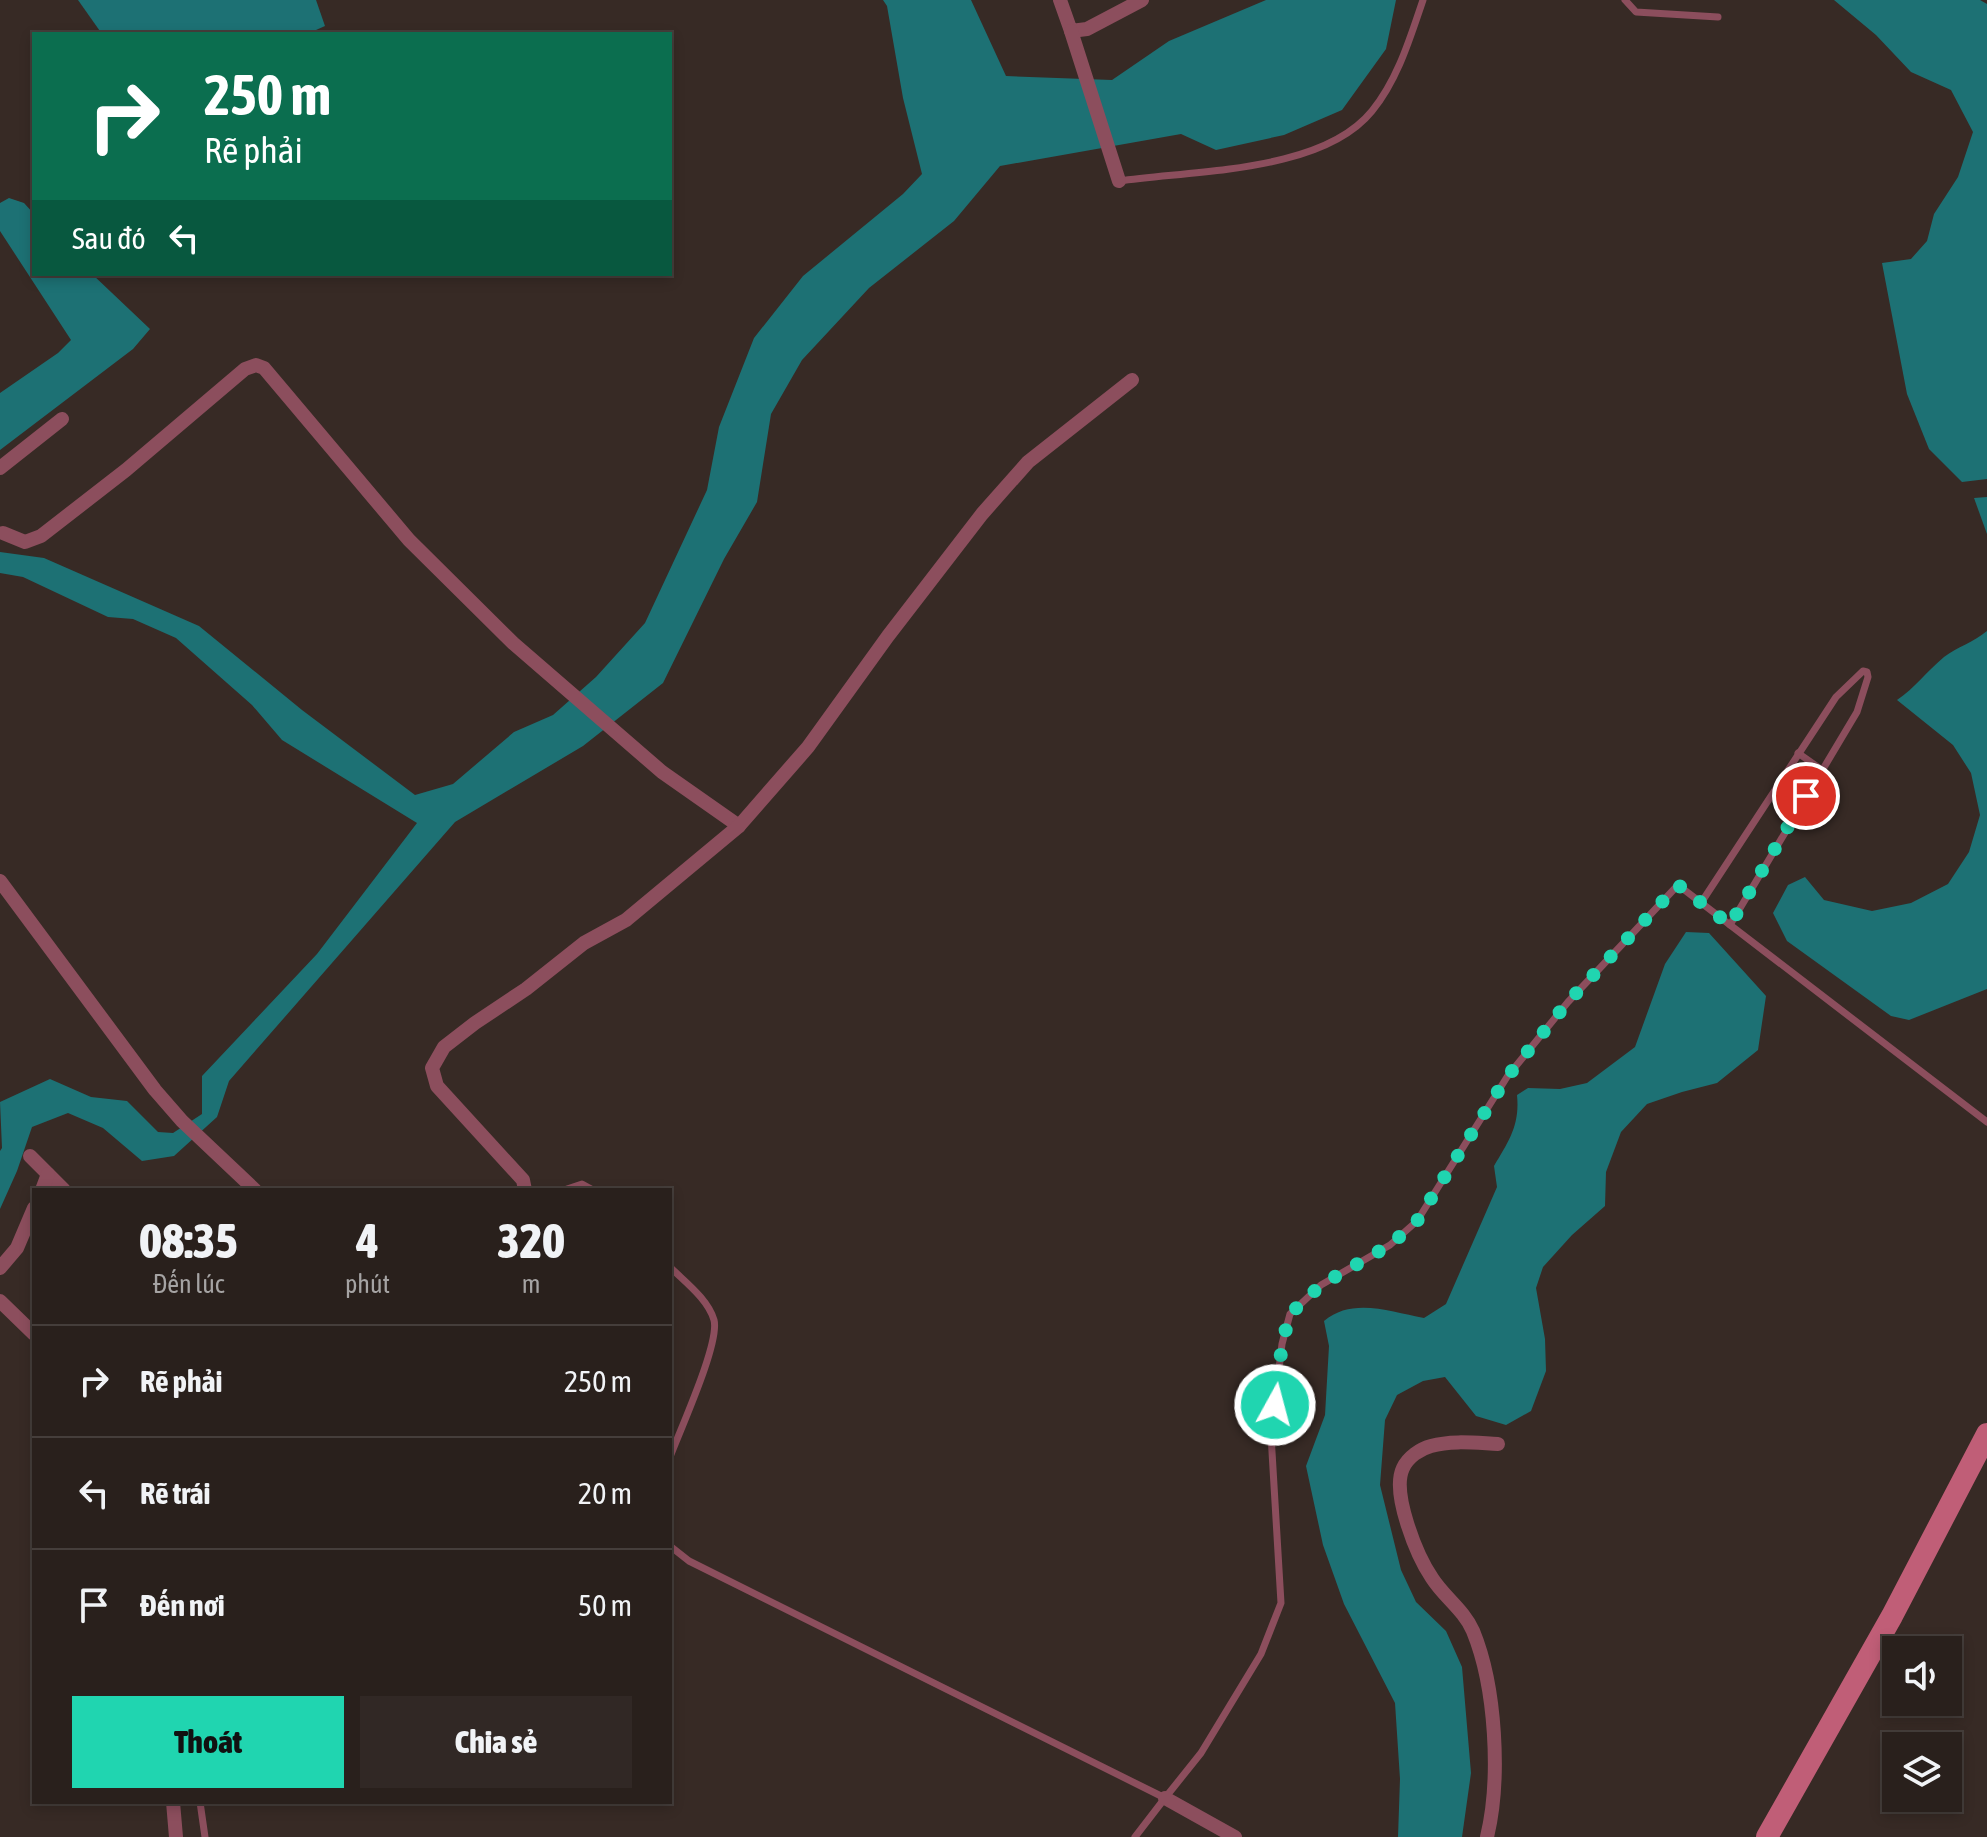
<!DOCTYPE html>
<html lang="vi">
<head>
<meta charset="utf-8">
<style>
  :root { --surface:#29201c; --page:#312825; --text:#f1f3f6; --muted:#a5a3a3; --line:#453e3b; --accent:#20d5b0 }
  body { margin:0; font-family:"Asap Condensed",sans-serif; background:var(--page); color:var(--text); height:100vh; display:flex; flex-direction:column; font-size:30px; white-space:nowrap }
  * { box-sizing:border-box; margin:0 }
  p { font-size:26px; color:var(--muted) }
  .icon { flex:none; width:44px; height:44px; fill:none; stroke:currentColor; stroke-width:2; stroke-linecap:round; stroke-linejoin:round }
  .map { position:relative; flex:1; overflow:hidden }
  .sheet { position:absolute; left:32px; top:1188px; width:640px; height:616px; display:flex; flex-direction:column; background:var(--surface); border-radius:0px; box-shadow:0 4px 12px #0003,0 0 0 2px var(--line) }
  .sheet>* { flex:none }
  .top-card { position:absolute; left:32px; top:32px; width:640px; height:244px; border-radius:0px; box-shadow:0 4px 12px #0003,0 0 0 2px var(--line); background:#0b6e4f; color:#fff; overflow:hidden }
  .buttons { position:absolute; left:1882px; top:1636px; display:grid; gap:16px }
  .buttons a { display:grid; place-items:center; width:80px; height:80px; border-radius:0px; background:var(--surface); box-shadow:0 4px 12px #0003,0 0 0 2px var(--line); font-size:40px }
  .pin { position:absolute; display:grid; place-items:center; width:68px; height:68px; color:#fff; margin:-34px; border:4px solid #fff; border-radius:50%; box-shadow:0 2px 8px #0007 }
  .me { position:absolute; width:88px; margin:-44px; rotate:7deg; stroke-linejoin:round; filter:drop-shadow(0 0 6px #0008) }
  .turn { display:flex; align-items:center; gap:28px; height:168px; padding:0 40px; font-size:36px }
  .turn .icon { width:104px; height:104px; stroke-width:2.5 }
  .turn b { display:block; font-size:56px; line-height:68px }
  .then { display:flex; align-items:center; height:76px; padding:0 40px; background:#0003; gap:16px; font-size:30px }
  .eta { display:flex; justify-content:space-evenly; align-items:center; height:136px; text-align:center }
  .eta b { font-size:48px; font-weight:800; line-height:56px }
  .cta { display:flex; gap:16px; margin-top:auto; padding:16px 40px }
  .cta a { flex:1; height:92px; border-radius:0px; background:var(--accent); color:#111; font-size:32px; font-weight:800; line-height:92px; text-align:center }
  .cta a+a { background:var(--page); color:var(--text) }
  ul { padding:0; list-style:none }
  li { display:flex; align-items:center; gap:24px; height:112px; padding:0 40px; border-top:2px solid var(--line) }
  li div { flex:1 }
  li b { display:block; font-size:30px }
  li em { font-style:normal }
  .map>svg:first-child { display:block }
  .water { fill:#1d7174 }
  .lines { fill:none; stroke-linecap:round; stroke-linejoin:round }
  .lane { stroke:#8c4e5d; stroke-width:7 }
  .street { stroke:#8c4e5d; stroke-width:14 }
  .secondary { stroke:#c05e77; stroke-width:22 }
  .route { stroke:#20d5b0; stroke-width:14; stroke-dasharray:0 25.2 }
</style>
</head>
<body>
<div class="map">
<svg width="1987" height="1837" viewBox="0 0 1987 1837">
  <rect width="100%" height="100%" fill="#372a25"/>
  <g class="water">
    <path d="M78 0H316L325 26 307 34H102Z"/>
    <path d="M883 0H971L1006 76 1112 80 1169 41 1266 0H1396L1386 49 1342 110 1284 135 1216 150 1181 134 1000 166 954 221 869 288 802 360 771 414 757 502 724 559 663 683 583 746 455 822 229 1081 217 1117 174 1156 142 1161 103 1128 68 1113 32 1127 17 1171 0 1209V1151L2 1148 0 1102 50 1079 91 1097 127 1101 158 1132 173 1133 202 1114V1076L317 954 417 823 282 740 252 705 176 638 133 619 108 617 23 577 0 573V552L44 558 199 626 302 710 415 795 453 784 514 732 553 715 596 677 645 623 707 490 719 427 754 338 803 276 903 194 922 174 903 98 887 6Z"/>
    <path d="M1834 0H1980L1987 4V479L1962 482 1929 449 1907 394 1882 263 1911 259 1927 241 1934 214 1958 177 1973 132 1951 90 1911 72 1876 35Z"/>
    <path d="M9 198 24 203 34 214V274H92L150 329 133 349 0 450V393L58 353 71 340 0 231V203Z"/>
    <path d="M1987 497V534L1974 498Z"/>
    <path d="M1987 631V989L1909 1020 1891 1016 1787 941 1773 913 1788 885 1805 877 1824 900 1872 911 1911 903 1948 884 1969 852 1980 815 1971 773 1953 745 1897 700C1915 688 1927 671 1944 657 1957 647 1974 642 1987 631Z"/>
    <path d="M1686 932 1709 933 1766 996 1758 1050 1717 1083 1682 1092 1647 1104 1621 1132 1606 1172 1605 1206 1572 1235 1543 1267 1536 1288 1545 1339 1546 1371 1531 1411 1506 1425 1476 1416 1445 1377 1423 1381 1397 1395 1385 1420 1380 1485 1401 1570 1416 1602 1446 1631 1462 1667 1471 1773 1462 1837H1398L1400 1779 1395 1703 1344 1604 1323 1545 1306 1466 1325 1415 1329 1346 1324 1321C1353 1297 1390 1312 1424 1318L1446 1304 1497 1187 1494 1166C1509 1141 1520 1125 1517 1095L1528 1088 1560 1089 1587 1083 1635 1047 1665 964Z"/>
  </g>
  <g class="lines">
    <g class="lane">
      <path d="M1625 0 1636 12 1718 17"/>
      <path d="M1119 181C1193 170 1322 173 1372 111 1398 79 1410 38 1423 0"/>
      <path d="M1798 753 1822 770"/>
      <path d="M1701 903 1836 697 1863 671 1867 672 1868 677 1857 712 1730 925"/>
      <path d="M564 1190 582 1184 593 1190"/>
      <path d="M670 1267C685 1282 708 1299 714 1320 720 1343 680 1430 670 1457"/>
      <path d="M670 1546 689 1561 1165 1798 1135 1837"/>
      <path d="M1165 1798 1201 1753 1261 1654 1281 1603 1271 1435 1282 1344 1290 1314 1321 1285 1390 1245 1417 1221 1507 1077 1568 1002 1678 885 1987 1122"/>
      <path d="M200 1802 205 1837"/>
    </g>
    <g class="street">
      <path d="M1060 0 1071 31 1087 29 1142 0"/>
      <path d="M1071 31 1119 181"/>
      <path d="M0 468 62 419"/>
      <path d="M3 533 25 542 41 536 126 470 245 369 256 365 264 368 409 540 513 643 662 772 739 826"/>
      <path d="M0 881 155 1090 182 1121 255 1190"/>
      <path d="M30 1156 64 1190"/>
      <path d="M42 1190 48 1174"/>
      <path d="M525 1190 523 1180 437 1086 432 1068 444 1047 475 1023 526 989 584 943 626 920 739 826 808 747 888 636 982 514 1028 462 1132 380"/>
      <path d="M0 1268 17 1248 34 1208"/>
      <path d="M0 1301 34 1334"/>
      <path d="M1165 1798 1235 1837"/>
      <path d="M173 1802 176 1837"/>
      <path d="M1487 1837C1501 1779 1496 1687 1473 1631 1464 1610 1444 1597 1432 1578 1417 1556 1391 1493 1403 1468 1408 1457 1420 1449 1431 1446 1452 1440 1476 1443 1498 1444"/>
    </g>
    <path class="secondary" d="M1767 1837 1892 1616 1987 1434"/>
  </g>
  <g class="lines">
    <path class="route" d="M1275 1405 1282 1344 1290 1314 1321 1285 1390 1245 1417 1221 1507 1077 1568 1002 1678 885 1730 925 1806 796"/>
  </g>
</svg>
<div class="buttons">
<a><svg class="icon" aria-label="sound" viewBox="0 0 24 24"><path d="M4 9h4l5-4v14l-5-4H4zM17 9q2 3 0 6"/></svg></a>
<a><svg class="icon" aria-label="layers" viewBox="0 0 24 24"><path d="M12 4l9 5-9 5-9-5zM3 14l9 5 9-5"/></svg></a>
</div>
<div class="pin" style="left:1806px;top:796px;background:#d93025"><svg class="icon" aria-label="arrive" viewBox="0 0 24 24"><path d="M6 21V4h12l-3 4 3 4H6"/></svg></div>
<svg class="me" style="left:1275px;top:1405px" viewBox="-20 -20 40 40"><circle r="17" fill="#20d5b0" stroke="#fff" stroke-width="3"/><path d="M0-11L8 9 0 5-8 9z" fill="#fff"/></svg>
<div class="top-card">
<div class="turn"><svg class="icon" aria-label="right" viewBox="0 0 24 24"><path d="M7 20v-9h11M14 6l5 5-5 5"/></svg><div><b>250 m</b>Rẽ phải</div></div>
<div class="then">Sau đó<svg class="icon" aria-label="left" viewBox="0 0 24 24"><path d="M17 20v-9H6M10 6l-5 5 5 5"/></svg></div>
</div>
<section class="sheet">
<div class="eta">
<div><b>08:35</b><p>Đến lúc</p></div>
<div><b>4</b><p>phút</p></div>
<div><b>320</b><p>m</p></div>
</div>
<ul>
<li><svg class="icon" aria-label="right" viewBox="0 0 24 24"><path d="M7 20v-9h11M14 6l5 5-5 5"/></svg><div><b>Rẽ phải</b></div><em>250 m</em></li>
<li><svg class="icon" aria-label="left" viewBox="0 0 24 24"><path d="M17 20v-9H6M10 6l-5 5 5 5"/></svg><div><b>Rẽ trái</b></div><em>20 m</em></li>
<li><svg class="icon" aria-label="arrive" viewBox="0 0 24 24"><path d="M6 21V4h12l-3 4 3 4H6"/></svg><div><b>Đến nơi</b></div><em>50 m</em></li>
</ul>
<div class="cta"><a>Thoát</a><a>Chia sẻ</a></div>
</section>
</div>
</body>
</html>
